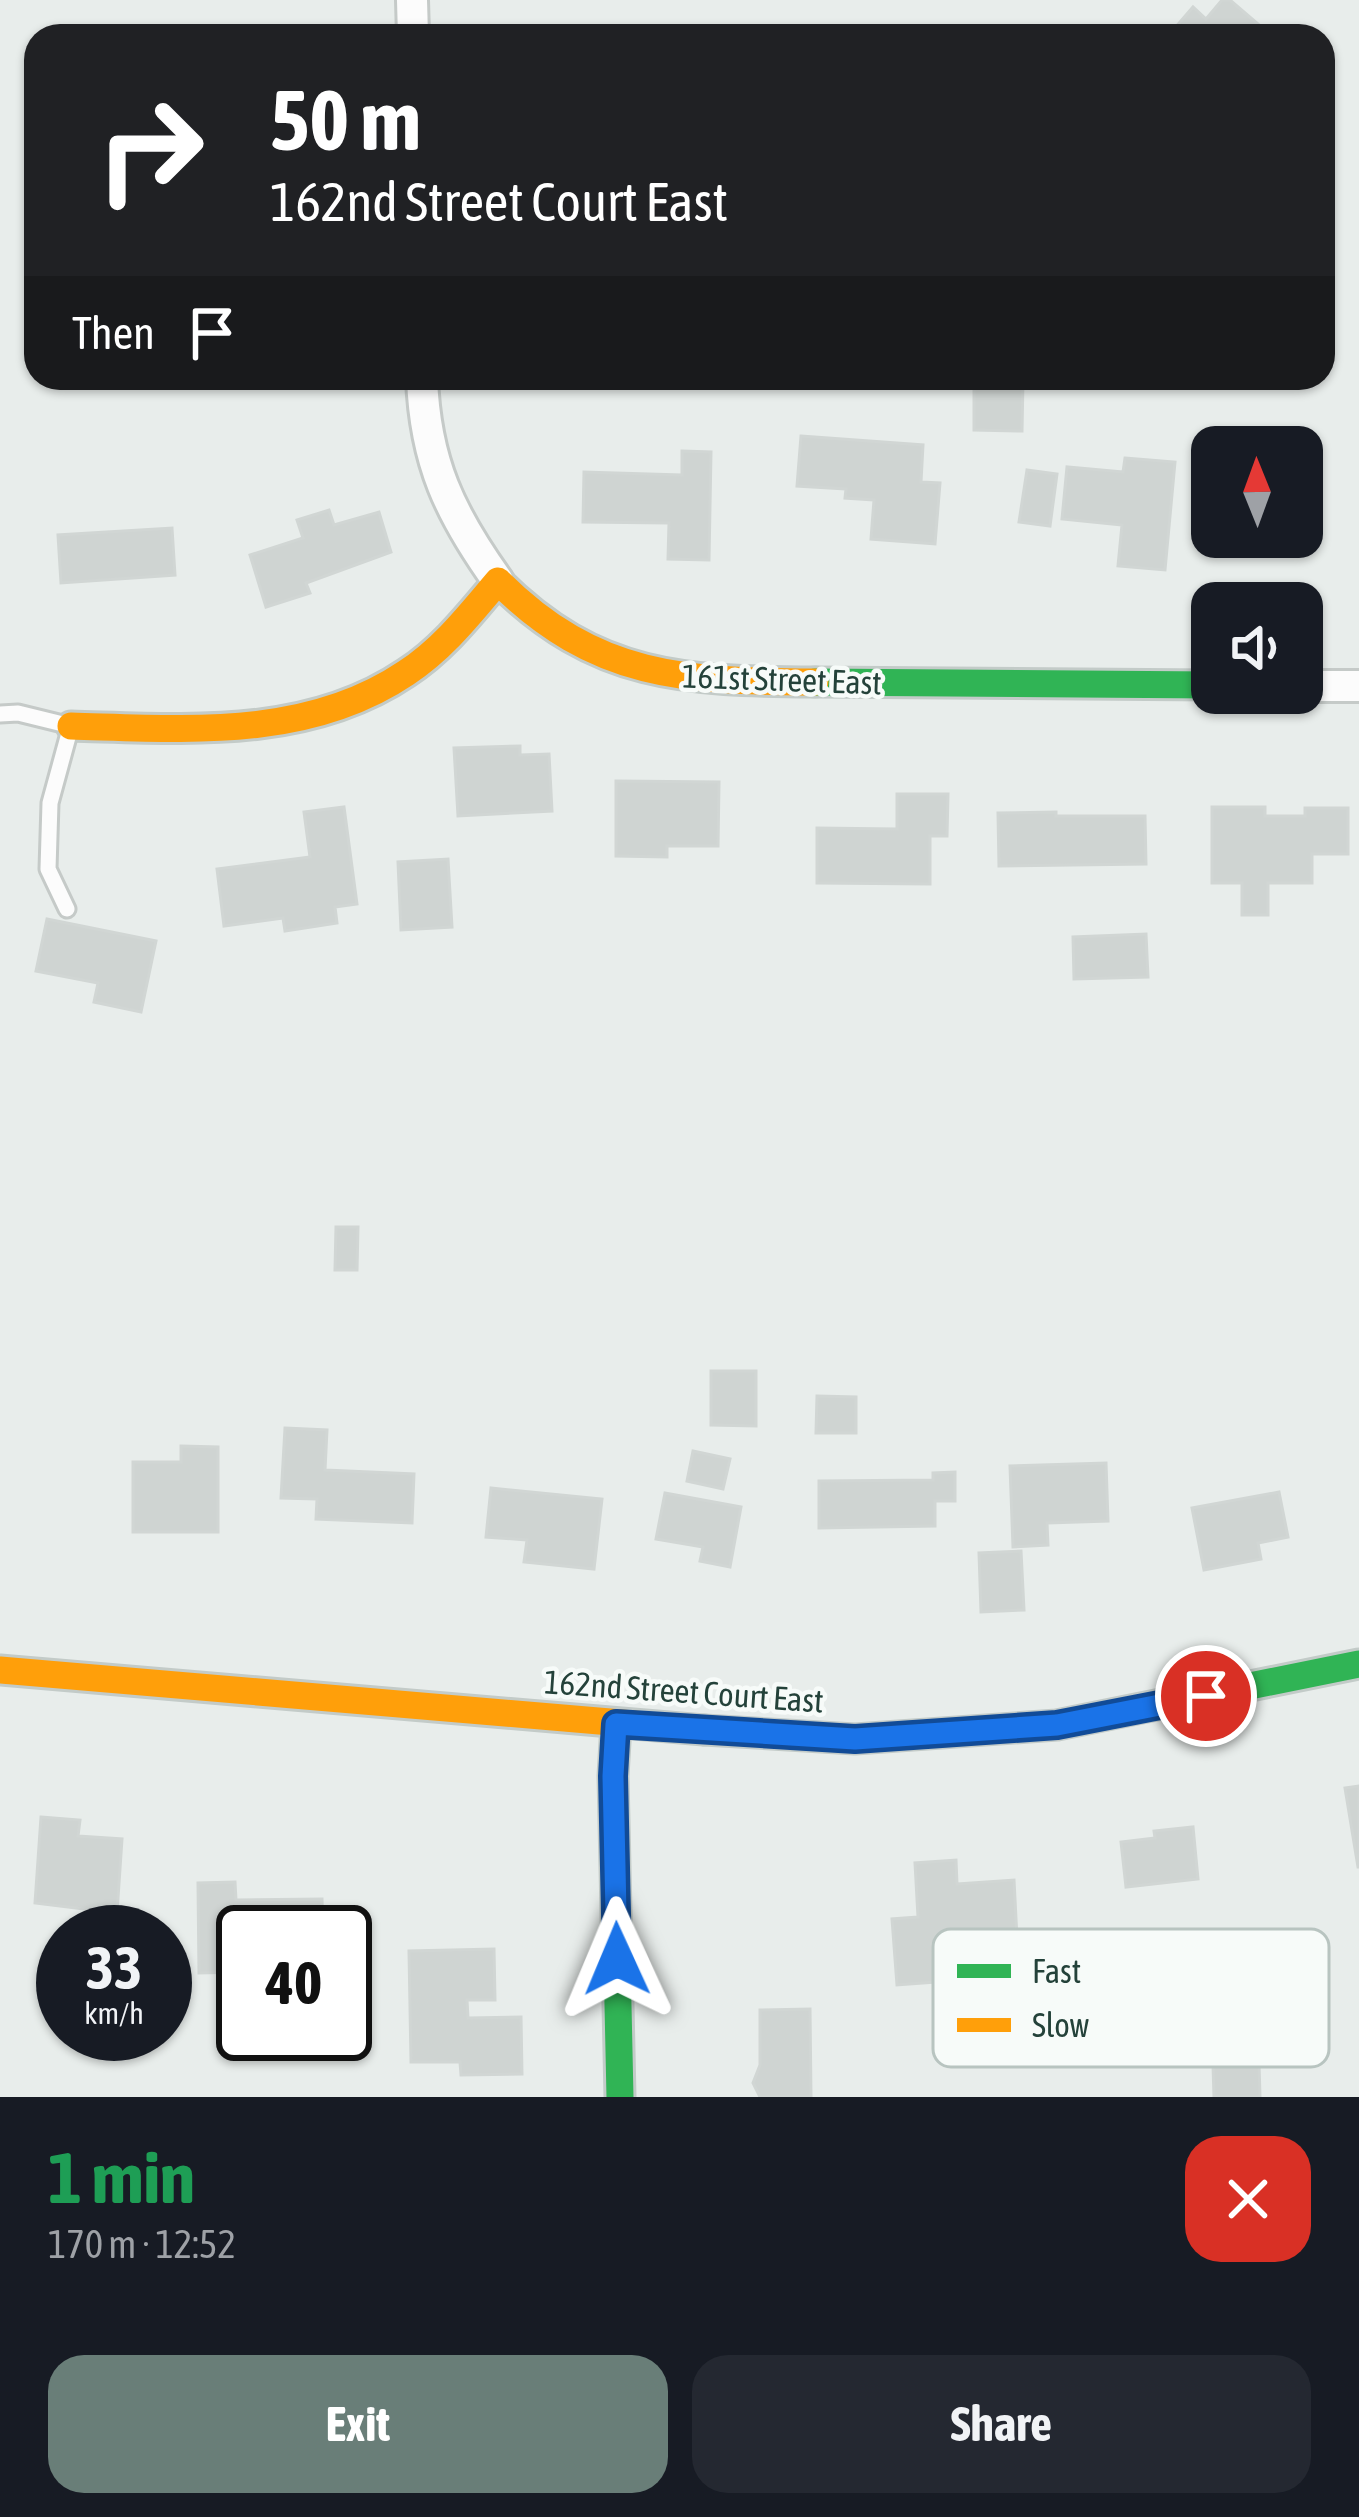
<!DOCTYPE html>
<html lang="en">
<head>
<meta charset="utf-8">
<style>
  :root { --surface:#171b24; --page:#242831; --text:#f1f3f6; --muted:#9ea1a6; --accent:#697e78 }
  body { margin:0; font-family:"Asap Condensed",sans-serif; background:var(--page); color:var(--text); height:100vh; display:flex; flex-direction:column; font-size:45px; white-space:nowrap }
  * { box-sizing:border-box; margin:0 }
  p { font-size:39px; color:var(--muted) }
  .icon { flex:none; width:66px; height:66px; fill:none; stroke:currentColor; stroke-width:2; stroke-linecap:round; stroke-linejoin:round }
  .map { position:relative; height:2097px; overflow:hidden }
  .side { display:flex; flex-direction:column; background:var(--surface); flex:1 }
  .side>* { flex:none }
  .guide { position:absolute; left:24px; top:24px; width:1311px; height:366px; border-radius:36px; box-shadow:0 3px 9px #0004; background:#202124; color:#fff; overflow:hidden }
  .needle { width:78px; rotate:359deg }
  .tools { position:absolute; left:1191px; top:426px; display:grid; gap:24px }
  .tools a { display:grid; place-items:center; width:132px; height:132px; border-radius:24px; background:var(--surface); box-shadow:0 3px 9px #0004; font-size:60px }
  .speed { position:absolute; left:36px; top:1905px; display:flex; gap:24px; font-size:60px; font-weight:700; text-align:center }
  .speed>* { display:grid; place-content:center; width:156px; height:156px; border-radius:50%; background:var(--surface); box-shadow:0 3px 9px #0004; line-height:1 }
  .speed small { font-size:30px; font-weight:400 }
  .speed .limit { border:6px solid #111; border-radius:18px; background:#fff; color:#111 }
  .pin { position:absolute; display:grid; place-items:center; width:102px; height:102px; color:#fff; margin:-51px; border:6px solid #fff; border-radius:50%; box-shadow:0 3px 12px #0007 }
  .me { position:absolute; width:132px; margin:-66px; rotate:359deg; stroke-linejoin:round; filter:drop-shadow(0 0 9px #0008) }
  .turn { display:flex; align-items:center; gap:42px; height:252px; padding:0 48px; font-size:54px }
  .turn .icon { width:156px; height:156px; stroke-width:2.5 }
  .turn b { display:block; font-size:84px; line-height:102px }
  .then { display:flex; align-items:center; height:114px; padding:0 48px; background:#0003; gap:24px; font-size:45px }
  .round { display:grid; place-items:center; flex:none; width:126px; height:126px; border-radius:36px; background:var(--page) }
  .head { display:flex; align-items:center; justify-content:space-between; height:204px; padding:0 48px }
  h1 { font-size:72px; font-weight:700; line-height:90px; color:#1e9e55 }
  .cta { display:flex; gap:24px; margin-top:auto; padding:24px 48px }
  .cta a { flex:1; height:138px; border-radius:36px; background:var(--accent); color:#fff; font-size:48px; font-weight:700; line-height:138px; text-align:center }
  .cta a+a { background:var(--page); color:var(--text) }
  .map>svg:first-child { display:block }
  .building { fill:#cfd4d2; stroke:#d1d6d4; stroke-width:3 }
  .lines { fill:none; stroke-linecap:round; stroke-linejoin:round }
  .lane-casing { stroke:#c5cac8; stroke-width:21 }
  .street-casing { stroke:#c5cac8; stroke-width:36 }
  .fast-casing { stroke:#c3cbc8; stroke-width:33 }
  .slow-casing { stroke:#c3cbc8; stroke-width:33 }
  .lane { stroke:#fcfcfc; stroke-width:15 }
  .street { stroke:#fcfcfc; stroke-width:30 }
  .fast { stroke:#30b455; stroke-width:27 }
  .slow { stroke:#ff9f0a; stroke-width:27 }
  .route-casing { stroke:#114b97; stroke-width:30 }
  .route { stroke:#1a73e8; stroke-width:21 }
  .labels { text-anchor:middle; stroke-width:9; stroke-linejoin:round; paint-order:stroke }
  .street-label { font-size:33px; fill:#24423a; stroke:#f7fbf9 }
  .key { fill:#f7fbf9; stroke:#b8c4c0; stroke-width:3 }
  .key-label { font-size:33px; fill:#24423a }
</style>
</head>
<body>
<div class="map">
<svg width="1359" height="2097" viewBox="0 0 1359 2097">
  <rect width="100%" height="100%" fill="#e8edeb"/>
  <g class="building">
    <path d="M1222 0H1230L1272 36H1168L1193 7 1206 19Z"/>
    <path d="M974 379 1023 380 1022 431 974 430Z"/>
    <path d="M801 436 923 445 921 482 940 483 935 544 871 539 874 500 845 498 846 489 797 486Z"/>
    <path d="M682 451 711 452 709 560 668 559 669 523 583 522 584 472 682 475Z"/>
    <path d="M1125 458 1175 462 1165 570 1118 566 1122 525 1062 519 1067 467 1123 472Z"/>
    <path d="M1027 470 1057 474 1050 526 1019 522Z"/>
    <path d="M329 510 334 525 379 512 391 552 306 583 310 593 266 607 250 555 303 538 297 520Z"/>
    <path d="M172 528 175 575 61 583 58 535Z"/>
    <path d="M520 746V755L549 754 552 811 458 816 454 748Z"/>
    <path d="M616 781 719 782 718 846H667V857L616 856Z"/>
    <path d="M897 794H948L947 836H930V884L817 883V828L897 829Z"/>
    <path d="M344 807 357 904 335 907 337 923 285 931 283 918 224 926 217 869 310 857 304 812Z"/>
    <path d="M1212 807H1265V816H1305V808H1348V854H1312V883H1268V915H1242V883H1212Z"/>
    <path d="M1056 812V816H1145L1146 864 999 866 998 813Z"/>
    <path d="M448 859 452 927 401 930 398 862Z"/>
    <path d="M47 919 156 941 141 1012 94 1002 98 983 36 971Z"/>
    <path d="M1146 934 1148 977 1074 979 1073 937Z"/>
    <path d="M336 1227H358L357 1270H335Z"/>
    <path d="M711 1371H756V1426L711 1425Z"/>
    <path d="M817 1396 856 1397V1433H816Z"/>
    <path d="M285 1428 327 1430 325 1470 414 1474 412 1523 316 1519 317 1499 281 1498Z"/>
    <path d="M181 1446 218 1447V1532H133V1462H181Z"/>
    <path d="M693 1451 730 1459 723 1489 687 1481Z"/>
    <path d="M1106 1463 1108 1521 1047 1523 1048 1545 1013 1547 1010 1466Z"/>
    <path d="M955 1472V1501H935V1526L819 1528V1481L933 1480V1473Z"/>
    <path d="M491 1488 602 1499 594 1569 524 1562 527 1540 486 1537Z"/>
    <path d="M1279 1492 1288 1537 1258 1543 1261 1559 1204 1570 1192 1508Z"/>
    <path d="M665 1493 741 1507 730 1567 700 1561 703 1547 656 1539Z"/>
    <path d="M1021 1551 1024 1610 981 1612 979 1553Z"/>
    <path d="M1359 1786V1867H1358L1345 1788Z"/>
    <path d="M41 1817 80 1820 78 1836 122 1839 117 1913 35 1903Z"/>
    <path d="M1193 1827 1198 1879 1126 1887 1121 1842 1155 1838 1154 1831Z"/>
    <path d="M956 1860 957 1884 1014 1880 1017 1938 932 1944 935 1982 897 1985 892 1919 918 1917 915 1863Z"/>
    <path d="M235 1882 236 1900 322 1899 323 1932H243V1972L199 1973 198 1883Z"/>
    <path d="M494 1949 495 2000H467L468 2018 521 2017 522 2074 461 2075 460 2062H411L409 1951Z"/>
    <path d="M810 2009 811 2097H760L753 2083 760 2065V2010Z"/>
    <path d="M1259 2063 1260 2097H1214L1213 2065Z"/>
  </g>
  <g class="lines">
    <defs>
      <path id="lane" d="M0 714 18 713 71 726 50 803 48 869 67 909"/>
      <g id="street">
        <path d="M412 0 413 36"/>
        <path d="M422 378C425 462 450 514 498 581"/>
        <path d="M1302 686H1359"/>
      </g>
      <g id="fast">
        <path d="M815 682 1212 685"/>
        <path d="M616 1724 613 1776 620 2097"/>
        <path d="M704 1730 855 1739 1057 1725 1359 1664"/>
      </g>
      <g id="slow">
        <path d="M71 726C184 729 307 740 406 673 443 649 470 614 498 581 596 679 685 681 815 682"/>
        <path d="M0 1670 704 1730"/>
      </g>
    </defs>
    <use href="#lane" class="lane-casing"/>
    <use href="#street" class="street-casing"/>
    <use href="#fast" class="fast-casing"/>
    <use href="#slow" class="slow-casing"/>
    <use href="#lane" class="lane"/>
    <use href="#street" class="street"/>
    <use href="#fast" class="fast"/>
    <use href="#slow" class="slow"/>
  </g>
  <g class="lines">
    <defs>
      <path id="route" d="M617 1959 613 1776 616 1724 855 1739 1057 1725 1206 1696"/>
    </defs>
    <use href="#route" class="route-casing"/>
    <use href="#route" class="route"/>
  </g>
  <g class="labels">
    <g class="street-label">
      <text transform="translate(782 679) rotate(2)" y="12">161st Street East</text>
      <text transform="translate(684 1691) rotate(4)" y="12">162nd Street Court East</text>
    </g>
  </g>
  <rect x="933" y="1929" width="396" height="138" rx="18" class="key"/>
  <rect x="957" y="1964" width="54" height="14" fill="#30b455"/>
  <rect x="957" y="2018" width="54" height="14" fill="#ff9f0a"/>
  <g class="key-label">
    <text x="1032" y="1983">Fast</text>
    <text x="1032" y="2037">Slow</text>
  </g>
</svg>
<div class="tools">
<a><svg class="needle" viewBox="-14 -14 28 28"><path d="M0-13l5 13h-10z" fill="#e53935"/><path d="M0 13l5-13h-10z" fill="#9ea1a6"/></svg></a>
<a><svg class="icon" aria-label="sound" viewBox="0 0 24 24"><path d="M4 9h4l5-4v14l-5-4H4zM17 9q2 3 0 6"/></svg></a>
</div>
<div class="speed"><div>33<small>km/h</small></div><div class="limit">40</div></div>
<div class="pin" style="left:1206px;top:1696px;background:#d93025"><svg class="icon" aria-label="arrive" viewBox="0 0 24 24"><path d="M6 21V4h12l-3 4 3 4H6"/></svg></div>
<svg class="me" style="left:617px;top:1959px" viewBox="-20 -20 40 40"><path d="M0-17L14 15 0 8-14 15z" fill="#1a73e8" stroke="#fff" stroke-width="4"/></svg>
<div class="guide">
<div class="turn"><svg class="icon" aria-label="right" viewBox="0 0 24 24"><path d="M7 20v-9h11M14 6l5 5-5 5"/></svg><div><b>50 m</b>162nd Street Court East</div></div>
<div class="then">Then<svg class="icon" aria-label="arrive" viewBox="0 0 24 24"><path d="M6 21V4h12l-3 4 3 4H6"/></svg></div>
</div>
</div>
<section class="side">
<div class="head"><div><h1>1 min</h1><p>170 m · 12:52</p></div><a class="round" style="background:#d93025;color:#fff"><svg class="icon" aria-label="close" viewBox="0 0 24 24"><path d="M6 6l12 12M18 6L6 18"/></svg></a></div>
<div class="cta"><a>Exit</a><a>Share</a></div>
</section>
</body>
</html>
